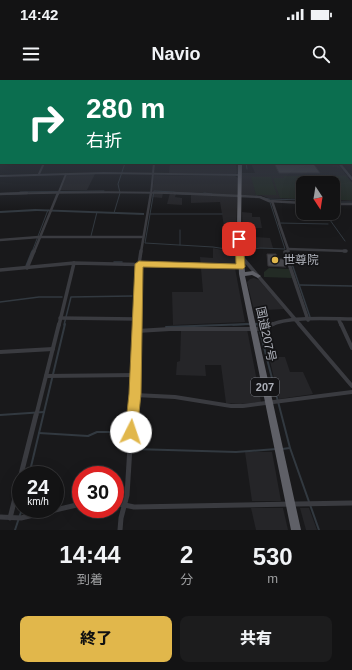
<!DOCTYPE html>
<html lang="ja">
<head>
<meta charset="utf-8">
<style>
  :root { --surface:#131314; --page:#1c1c1d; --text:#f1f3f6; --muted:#9d9ea0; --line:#323234; --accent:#e1b74b }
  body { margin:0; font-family:Arial,"Noto Sans JP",sans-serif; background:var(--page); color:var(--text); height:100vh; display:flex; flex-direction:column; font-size:15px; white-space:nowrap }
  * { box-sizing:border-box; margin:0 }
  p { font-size:13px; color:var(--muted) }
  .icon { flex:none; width:22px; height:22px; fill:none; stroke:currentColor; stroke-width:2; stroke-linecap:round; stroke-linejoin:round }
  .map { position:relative; height:450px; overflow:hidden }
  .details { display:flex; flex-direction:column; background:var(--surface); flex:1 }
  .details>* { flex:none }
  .hud { position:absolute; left:0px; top:0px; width:352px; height:84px; box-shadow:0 4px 16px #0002,0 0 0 1px var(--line); background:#0b6e4f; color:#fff; overflow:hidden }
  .needle { width:26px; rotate:168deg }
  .buttons { position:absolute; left:296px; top:96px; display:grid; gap:8px }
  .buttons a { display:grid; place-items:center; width:44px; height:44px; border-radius:8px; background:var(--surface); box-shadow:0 4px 16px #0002,0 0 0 1px var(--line); font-size:20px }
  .speed { position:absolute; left:12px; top:386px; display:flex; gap:8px; font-size:20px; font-weight:700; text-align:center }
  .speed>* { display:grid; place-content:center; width:52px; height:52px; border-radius:50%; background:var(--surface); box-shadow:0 4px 16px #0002,0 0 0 1px var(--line); line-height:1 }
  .speed small { font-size:10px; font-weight:400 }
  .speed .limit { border:6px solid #d22; background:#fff; color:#111 }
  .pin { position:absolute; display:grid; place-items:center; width:34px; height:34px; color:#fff; margin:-17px; border-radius:8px; box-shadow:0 2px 6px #0006 }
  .me { position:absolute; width:44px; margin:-22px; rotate:4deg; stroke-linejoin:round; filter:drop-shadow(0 0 3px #0008) }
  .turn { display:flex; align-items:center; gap:14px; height:84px; padding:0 20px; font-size:18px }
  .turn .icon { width:52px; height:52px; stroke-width:2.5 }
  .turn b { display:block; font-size:28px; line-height:34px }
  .eta { display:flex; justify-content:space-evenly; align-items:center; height:68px; text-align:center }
  .eta b { font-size:24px; font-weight:800; line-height:28px }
  .primary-button { display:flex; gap:8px; margin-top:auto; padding:8px 20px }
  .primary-button a { flex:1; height:46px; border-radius:8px; background:var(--accent); color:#111; font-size:16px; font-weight:800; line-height:46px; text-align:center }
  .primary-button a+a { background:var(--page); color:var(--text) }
  .status { display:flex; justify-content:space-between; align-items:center; height:28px; padding:0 20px; background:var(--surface); direction:ltr }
  .status svg { height:11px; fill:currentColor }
  header { display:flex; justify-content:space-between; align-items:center; height:52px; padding:0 20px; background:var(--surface); font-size:18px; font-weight:800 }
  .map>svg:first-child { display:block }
  .built { fill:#252528 }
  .green { fill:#232b25 }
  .water { fill:#323940 }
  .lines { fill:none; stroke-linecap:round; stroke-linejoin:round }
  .stream-far2 { stroke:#323940; stroke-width:1 }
  .stream-far1 { stroke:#323940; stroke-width:1.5 }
  .stream { stroke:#323940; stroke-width:2 }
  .building { fill:#46464b; stroke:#343337 }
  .minor-far4 { stroke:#3a3b40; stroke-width:2 }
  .minor-far3 { stroke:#3a3b40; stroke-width:2.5 }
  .minor-far2 { stroke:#3a3b40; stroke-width:3.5 }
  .minor-far1 { stroke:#3a3b40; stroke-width:4 }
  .minor { stroke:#3a3b40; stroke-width:5 }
  .tertiary { stroke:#3a3b40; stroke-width:2.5 }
  .trunk { fill:#5f6067; fill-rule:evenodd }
  .route { fill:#e1b74b; stroke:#927731 }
  .poi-dot { fill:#e1b74b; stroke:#141416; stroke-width:1.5 }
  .labels { text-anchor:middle; stroke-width:3.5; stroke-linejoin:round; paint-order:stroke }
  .shield { fill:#141416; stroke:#7f8188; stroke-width:1 }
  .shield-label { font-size:11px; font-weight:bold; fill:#adb0b9 }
  .poi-label { font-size:12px; fill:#adb0b9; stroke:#141416; text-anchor:start }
  .street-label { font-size:12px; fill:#adb0b9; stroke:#141416 }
</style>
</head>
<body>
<div class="status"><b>14:42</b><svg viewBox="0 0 49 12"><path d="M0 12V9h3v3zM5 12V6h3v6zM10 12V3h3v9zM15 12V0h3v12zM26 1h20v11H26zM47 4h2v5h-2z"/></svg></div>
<header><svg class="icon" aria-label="menu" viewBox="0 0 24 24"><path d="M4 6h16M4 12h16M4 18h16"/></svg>Navio<svg class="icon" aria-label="search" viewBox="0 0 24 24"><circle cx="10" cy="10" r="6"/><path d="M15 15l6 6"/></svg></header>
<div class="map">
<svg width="352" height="450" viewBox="0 0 352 450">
  <rect width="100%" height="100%" fill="#19191b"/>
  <g class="built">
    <path d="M170 83H236L237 93 236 94 169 93Z"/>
    <path d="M251 83H337L352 102V121L333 120V103H303V119L268 118 260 115H242V93H255Z"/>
    <path d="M66 94H95L87 110H59Z"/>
    <path d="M154 95 235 96 238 98 235 188 245 242 173 245 172 212H203L200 177 213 178V168L222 170 223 162 222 146H224L220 122 191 123V115L176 114 175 117 182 118V125L167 124 170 113H163L162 118 152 117Z"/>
    <path d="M242 132 252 133V137H260L262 148H254L255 157 270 158 273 168 245 170 243 162Z"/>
    <path d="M254 198 259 200 284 229 264 230 268 244 262 246 260 242H257L247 202 250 199Z"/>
    <path d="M247 249 261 322 240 324 226 323 221 285H205L206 296 176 295 177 282 180 281 181 251Z"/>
    <path d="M269 277H285L290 292H303L313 314 279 319Z"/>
    <path d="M245 372H272L281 421H252Z"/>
    <path d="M251 428H283L288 450H256Z"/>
    <path d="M300 428H309L317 450H306Z"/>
  </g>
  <g class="green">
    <path d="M283 96H346L352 103V120H333V103H303V119L280 118 273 98H284Z"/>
    <path d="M251 97H271L277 115H256Z"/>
    <path d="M269 188 289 189 292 198 264 197V192Z"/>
  </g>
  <path class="water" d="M35 129 144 133V135L37 131 0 133V131Z"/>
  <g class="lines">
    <g class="stream-far2">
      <path d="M246 83 247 89"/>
      <path d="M20 112 104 111"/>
      <path d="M174 112 154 111 145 163 213 167 239 171"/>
      <path d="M204 113 212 114"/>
      <path d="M256 116 269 119 303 120"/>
      <path d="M333 122H352"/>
      <path d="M114 133 120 113 118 104 125 83"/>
      <path d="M325 133 345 161"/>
      <path d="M150 134H222"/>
      <path d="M279 143 328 144"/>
      <path d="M180 150V165"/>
      <path d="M91 156 97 132"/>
      <path d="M243 171 260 168 285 169 269 119"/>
      <path d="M32 172 48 130"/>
    </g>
    <g class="stream-far1">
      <path d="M288 172 310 237"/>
      <path d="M114 182H122"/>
      <path d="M26 186 32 171"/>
      <path d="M300 205 352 206"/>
      <path d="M0 222 39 217H62"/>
      <path d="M254 244 258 245"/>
      <path d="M64 245 71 217 132 216"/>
      <path d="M233 245 250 244"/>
    </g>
    <g class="stream">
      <path d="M254 244H258L290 368 319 450"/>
      <path d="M166 247 250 244"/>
      <path d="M0 335 44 332"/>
      <path d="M39 353 88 356 97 352H127"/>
      <path d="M134 369 236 372 276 369"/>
      <path d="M282 369 290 368"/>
      <path d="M29 395 65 244"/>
      <path d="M15 450 22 429"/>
    </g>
  </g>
  <g class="building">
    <path d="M274 83H313L320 93H279Z"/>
    <path d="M267 174H276L277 179H284L286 187 268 186Z"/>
  </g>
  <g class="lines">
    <g class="minor-far4">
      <path d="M39 94 44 83"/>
      <path d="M0 96 104 93 240 95"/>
      <path d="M0 114C65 112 131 111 196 114"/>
      <path d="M58 114 66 94"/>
      <path d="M151 114 154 83"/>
    </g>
    <g class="minor-far3">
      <path d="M174 113 260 117 269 121 303 123"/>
      <path d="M0 114 27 113"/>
      <path d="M272 121 279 142"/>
      <path d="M333 124H352"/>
      <path d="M279 143 288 169V171L285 172"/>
      <path d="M0 160 39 157H143"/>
      <path d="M288 169 346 171"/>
      <path d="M34 172 58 113"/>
      <path d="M141 172 151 113"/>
    </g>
    <g class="minor-far2">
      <path d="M288 171 285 172 308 240"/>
      <path d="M344 171H346"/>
      <path d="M241 176 300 245"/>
      <path d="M27 188 34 171"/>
      <path d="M0 190 74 183 240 187"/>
      <path d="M60 238 137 239"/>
      <path d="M339 240 341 245"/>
      <path d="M59 245 74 183"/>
      <path d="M137 245 139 184 141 171"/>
      <path d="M271 245C287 236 333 239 352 239"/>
    </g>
    <g class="minor-far1">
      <path d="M299 244 352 306"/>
      <path d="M341 244 352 268"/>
      <path d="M137 251 170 249H258L273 244"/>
      <path d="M0 272 53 269"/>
      <path d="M46 296 136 295"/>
      <path d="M135 315 175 317 231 326H243L352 312"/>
      <path d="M36 336 59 244"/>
      <path d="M132 336 135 315 137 244"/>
    </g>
    <g class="minor">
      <path d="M115 423 134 427 352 423"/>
      <path d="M0 437 21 438 81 424"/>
      <path d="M10 438 36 335"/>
      <path d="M120 450 121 438 127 415 132 335"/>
    </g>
    <path class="tertiary" d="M339 83 352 99"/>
    <path class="trunk" d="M238 83H242L241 147 245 192 253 191 261 196 258 198 252 195 245 196 301 450H291L239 194 237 147Z"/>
  </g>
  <linearGradient id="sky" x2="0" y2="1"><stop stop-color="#0e0e0f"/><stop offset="0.52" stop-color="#383e4a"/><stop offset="1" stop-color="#383e4a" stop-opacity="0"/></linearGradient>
  <rect width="352" height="130" fill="url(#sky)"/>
  <path class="route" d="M239 156 243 159 245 187 243 189 143 187 141 314 137 352 136 357 131 359 127 357 125 352 129 314 135 184 139 181 236 184 235 159Z"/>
  <circle class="poi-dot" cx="275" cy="180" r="4"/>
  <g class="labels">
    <rect class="shield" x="251" y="298" width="28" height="18" rx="3"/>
    <g class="shield-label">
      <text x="265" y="311">207</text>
    </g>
    <g class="poi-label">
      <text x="283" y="184">世尊院</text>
    </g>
    <g class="street-label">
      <text transform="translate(266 254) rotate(78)" y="4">国道207号</text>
    </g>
  </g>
</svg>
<div class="buttons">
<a><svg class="needle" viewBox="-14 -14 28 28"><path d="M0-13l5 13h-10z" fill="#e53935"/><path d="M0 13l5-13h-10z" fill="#9d9ea0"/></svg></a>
</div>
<div class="speed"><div>24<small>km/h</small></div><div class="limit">30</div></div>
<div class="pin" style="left:239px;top:159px;background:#d93025"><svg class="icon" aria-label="arrive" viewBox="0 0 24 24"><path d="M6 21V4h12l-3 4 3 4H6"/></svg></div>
<svg class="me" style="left:131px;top:352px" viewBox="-20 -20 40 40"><circle r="19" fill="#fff"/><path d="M0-13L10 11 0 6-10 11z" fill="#e1b74b"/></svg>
<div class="hud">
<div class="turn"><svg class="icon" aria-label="right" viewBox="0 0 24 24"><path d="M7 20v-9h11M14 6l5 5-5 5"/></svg><div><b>280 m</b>右折</div></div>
</div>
</div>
<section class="details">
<div class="eta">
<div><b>14:44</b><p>到着</p></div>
<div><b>2</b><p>分</p></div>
<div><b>530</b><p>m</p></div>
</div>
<div class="primary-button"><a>終了</a><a>共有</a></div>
</section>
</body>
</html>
